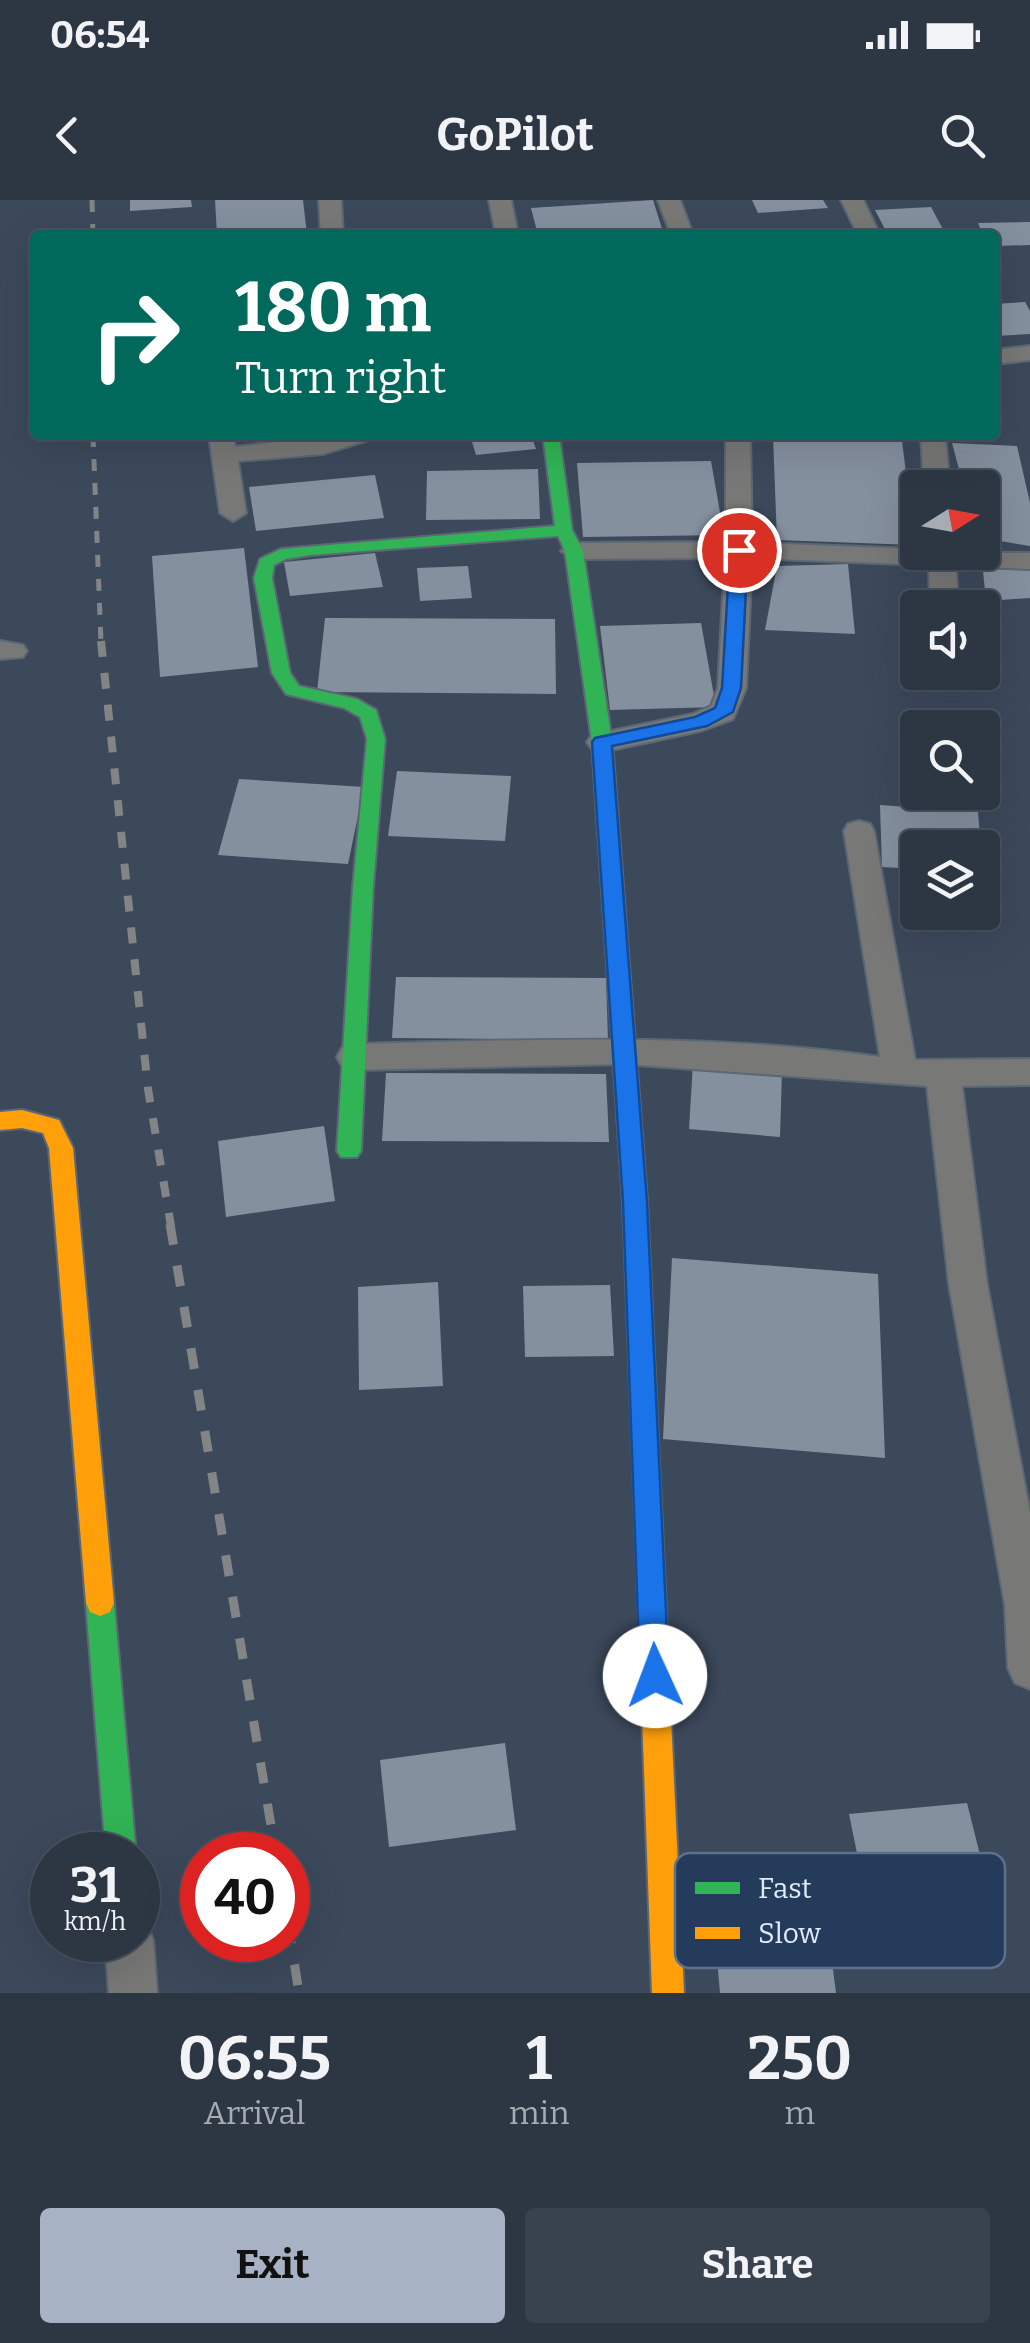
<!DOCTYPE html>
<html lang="en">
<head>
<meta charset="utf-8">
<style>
  :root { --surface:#2d3744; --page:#39424f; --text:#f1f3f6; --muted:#a7acb2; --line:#48515d; --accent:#a7b2c4 }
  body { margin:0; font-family:Bitter,serif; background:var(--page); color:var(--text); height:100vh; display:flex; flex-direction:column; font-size:38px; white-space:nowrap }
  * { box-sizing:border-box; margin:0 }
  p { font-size:32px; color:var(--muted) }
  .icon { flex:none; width:55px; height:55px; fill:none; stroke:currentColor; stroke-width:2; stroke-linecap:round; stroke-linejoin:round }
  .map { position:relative; height:1793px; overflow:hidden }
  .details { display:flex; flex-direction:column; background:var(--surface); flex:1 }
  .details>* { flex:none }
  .banner { position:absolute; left:30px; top:30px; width:970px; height:210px; border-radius:10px; box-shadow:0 10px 40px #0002,0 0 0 2px var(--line); background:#00695c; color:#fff; overflow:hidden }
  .needle { width:65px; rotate:79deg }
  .fabs { position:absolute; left:900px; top:270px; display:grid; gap:20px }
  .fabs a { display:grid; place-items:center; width:100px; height:100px; border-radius:10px; background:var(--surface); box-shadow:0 10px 40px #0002,0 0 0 2px var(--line); font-size:50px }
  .speed { position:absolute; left:30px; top:1632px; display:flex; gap:20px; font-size:50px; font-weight:700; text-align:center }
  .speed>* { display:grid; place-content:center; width:130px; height:130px; border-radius:50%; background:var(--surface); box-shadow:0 10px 40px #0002,0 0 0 2px var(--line); line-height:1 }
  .speed small { font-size:25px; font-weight:400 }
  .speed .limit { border:15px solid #d22; background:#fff; color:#111 }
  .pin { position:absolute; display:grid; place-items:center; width:85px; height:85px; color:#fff; margin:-42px; border:5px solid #fff; border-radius:50%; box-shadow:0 2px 10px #0007 }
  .me { position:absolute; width:110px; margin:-55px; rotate:358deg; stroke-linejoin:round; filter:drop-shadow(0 0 8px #0008) }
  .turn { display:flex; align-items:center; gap:35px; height:210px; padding:0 40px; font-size:45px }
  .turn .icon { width:130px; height:130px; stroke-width:2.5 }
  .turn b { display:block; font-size:70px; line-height:85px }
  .eta { display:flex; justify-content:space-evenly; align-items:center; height:170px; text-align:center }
  .eta b { font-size:60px; font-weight:700; line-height:70px }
  .primary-button { display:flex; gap:20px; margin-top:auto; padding:20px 40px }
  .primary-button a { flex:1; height:115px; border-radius:10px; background:var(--accent); color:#111; font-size:40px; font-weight:700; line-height:115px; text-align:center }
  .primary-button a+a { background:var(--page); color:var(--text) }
  .status { display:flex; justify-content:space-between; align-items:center; height:70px; padding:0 50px; background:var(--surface); direction:ltr }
  .status svg { height:28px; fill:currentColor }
  header { display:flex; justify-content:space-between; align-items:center; height:130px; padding:0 40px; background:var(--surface); font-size:45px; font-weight:700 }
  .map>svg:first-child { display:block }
  .building { fill:#85909f }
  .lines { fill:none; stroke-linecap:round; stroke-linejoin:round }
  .street-casing { stroke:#5c6776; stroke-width:4 }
  .fast-casing { stroke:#5c6776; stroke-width:4 }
  .slow-casing { stroke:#5c6776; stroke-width:4 }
  .street { fill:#787876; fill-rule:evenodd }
  .fast { fill:#30b455; fill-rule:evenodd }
  .slow { fill:#ff9f0a; fill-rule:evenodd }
  .rail-far2 { stroke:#828486; stroke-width:5; stroke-dasharray:12 12; stroke-linecap:butt }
  .rail-far1 { stroke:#828486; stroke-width:8; stroke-dasharray:16 16; stroke-linecap:butt }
  .rail { stroke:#828486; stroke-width:9; stroke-dasharray:21 21; stroke-linecap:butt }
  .route { fill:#1a73e8; stroke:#114b97; stroke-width:2.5 }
  .key { fill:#253b5c; stroke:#5d708c; stroke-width:2.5 }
  .key-label { font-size:28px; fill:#e0ebfc }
</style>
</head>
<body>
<div class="status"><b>06:54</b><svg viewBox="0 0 49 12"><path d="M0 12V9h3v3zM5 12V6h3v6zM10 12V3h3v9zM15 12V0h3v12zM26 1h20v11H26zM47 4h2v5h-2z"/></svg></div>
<header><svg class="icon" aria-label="back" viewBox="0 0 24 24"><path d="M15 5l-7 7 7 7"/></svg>GoPilot<svg class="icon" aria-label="search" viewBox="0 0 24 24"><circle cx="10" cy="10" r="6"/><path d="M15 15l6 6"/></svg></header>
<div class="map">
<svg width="1030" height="1793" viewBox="0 0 1030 1793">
  <rect width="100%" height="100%" fill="#3c495b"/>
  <g class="building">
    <path d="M130 0H191L192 7 130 11Z"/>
    <path d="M215 0H303L307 35H217Z"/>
    <path d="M653 0 664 35H538L531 8Z"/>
    <path d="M752 0H823L828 8 758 13Z"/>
    <path d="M931 7 946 35H888L875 10Z"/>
    <path d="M1030 22V45L995 46V35H983L978 23Z"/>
    <path d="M1025 102 1030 111V134L995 136V104Z"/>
    <path d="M470 235H531L536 249 476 255Z"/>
    <path d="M773 236 902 241 915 345 777 340Z"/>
    <path d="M952 243 1017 246 1030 303V346L982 338V288H964Z"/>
    <path d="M711 261 724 335 583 337 577 263Z"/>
    <path d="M538 269 540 319 426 320 427 271Z"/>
    <path d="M375 275 384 318 256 331 249 287Z"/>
    <path d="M244 348 258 467 160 477 152 356Z"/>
    <path d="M375 353 383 387 290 396 284 362Z"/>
    <path d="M848 364 855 434 765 430 777 366Z"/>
    <path d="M1030 365V398L986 401 983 371Z"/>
    <path d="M468 366 472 398 420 401 417 368Z"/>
    <path d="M325 418 555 419 556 494 317 492Z"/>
    <path d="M701 423 716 507 610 510 600 426Z"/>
    <path d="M397 571 511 576 505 641 388 636Z"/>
    <path d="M239 579 364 587 348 664 218 655Z"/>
    <path d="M880 605 978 612 981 648H918V669L882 667Z"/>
    <path d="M396 777 606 778 608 840 392 838Z"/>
    <path d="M693 863 782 871 780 937 689 929Z"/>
    <path d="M386 873 606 874 609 942 382 941Z"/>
    <path d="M324 926 335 1001 226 1017 218 941Z"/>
    <path d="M672 1058 878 1074 885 1258 663 1239Z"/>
    <path d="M438 1082 443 1186 359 1190 358 1087Z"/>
    <path d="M610 1085 614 1156 525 1157 523 1086Z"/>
    <path d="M505 1543 516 1630 389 1647 380 1560Z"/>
    <path d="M967 1603 994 1711 871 1722 849 1614Z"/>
    <path d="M824 1699 836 1793H720L712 1702Z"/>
  </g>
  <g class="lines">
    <defs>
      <g id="street">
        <path d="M319 0H341L343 35H321Z"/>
        <path d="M489 0H511L518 35H496Z"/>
        <path d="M658 0H680L693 35H671Z"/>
        <path d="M841 0H863L880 35H858Z"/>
        <path d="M1030 146V160L995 164V150Z"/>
        <path d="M209 235H233L235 247 333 235H371L368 240 323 254 238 261 246 313 233 321 220 313Z"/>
        <path d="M726 235H750L752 343 918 349V352L1030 353V369L956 366 958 408H930L929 365 752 358 746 488 733 519 700 531 602 552 592 549 587 542 592 535 693 514 711 506 718 488 725 358 574 359 561 351 574 343 726 342Z"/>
        <path d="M921 235H945L950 288H924Z"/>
        <path d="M0 441 23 445 27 451 23 457 0 459Z"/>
        <path d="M931 472H959L960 475 956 481H936Z"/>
        <path d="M859 621 870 624 874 631 915 860 1030 859V885L962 886 987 1084 1030 1313V1489L1015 1483 1008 1468 1005 1405 949 1084 927 886 624 864 354 870 342 866 337 857 342 848 354 844C529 840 706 832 880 857L844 631 848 624Z"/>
        <path d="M138 1720 146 1723 153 1740 157 1793H109L105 1740H138Z"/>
      </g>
      <g id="fast">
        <path d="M543 235H559L572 330 583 351 612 542 647 1001 659 1263 655 1271 646 1275 637 1271 633 1263 623 1001 592 542 565 351 558 336 311 355 286 359 274 365 272 378 290 473 299 486 357 499 376 510 385 539 373 687 361 951 357 957H341L337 951 353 687 367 539 360 517 344 508 286 494 272 473 254 378 260 359 281 349 555 326Z"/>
        <path d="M100 1390 110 1394 114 1403 136 1655H106L86 1403 90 1394Z"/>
      </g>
      <g id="slow">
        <path d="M22 910 59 920 73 948 114 1403 110 1412 100 1416 90 1412 86 1403 49 948 43 933 22 928 0 930V912Z"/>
        <path d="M646 1251 655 1255 659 1263 684 1793H652L633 1263 637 1255Z"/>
      </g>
    </defs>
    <use href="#street" class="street-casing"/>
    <use href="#fast" class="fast-casing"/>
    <use href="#slow" class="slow-casing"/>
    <use href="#street" class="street"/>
    <use href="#fast" class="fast"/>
    <use href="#slow" class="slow"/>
    <g class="rail-far2">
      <path d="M92 0 93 35"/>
      <path d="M93 235 101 443"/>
    </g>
    <path class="rail-far1" d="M101 441 148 889 171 1026"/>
    <g class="rail">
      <path d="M170 1024 276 1655"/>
      <path d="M288 1723 299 1793"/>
    </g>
  </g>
  <path class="route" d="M739 345 748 350 741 488 733 512 707 526 612 546 647 1002 669 1476 665 1486 655 1490 645 1486 640 1476 623 1002 592 542 595 538 695 517 715 508 722 488 730 350Z"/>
  <rect x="675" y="1653" width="330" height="115" rx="15" class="key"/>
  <rect x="695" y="1682" width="45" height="12" fill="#30b455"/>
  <rect x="695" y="1727" width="45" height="12" fill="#ff9f0a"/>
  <g class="key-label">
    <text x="758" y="1698">Fast</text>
    <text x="758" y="1743">Slow</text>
  </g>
</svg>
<div class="fabs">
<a><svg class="needle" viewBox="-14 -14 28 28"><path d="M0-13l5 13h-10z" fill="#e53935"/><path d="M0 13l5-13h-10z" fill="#a7acb2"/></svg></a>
<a><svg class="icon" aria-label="sound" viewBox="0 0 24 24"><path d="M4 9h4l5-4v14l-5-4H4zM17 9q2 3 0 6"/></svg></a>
<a><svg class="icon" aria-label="search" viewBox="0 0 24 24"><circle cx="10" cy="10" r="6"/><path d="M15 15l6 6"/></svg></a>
<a><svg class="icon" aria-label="layers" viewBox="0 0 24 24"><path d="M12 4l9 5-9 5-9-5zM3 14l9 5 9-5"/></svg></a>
</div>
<div class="speed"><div>31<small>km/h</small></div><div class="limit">40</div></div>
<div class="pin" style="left:739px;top:350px;background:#d93025"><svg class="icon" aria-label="arrive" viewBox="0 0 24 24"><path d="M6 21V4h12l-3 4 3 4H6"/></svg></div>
<svg class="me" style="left:655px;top:1476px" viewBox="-20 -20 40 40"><circle r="19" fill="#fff"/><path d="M0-13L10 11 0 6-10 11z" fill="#1a73e8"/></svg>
<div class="banner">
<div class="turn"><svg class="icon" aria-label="right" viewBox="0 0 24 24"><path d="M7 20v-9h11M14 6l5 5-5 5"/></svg><div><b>180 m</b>Turn right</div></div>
</div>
</div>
<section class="details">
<div class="eta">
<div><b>06:55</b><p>Arrival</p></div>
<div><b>1</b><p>min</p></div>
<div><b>250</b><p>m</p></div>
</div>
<div class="primary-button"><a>Exit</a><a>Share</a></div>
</section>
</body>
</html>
